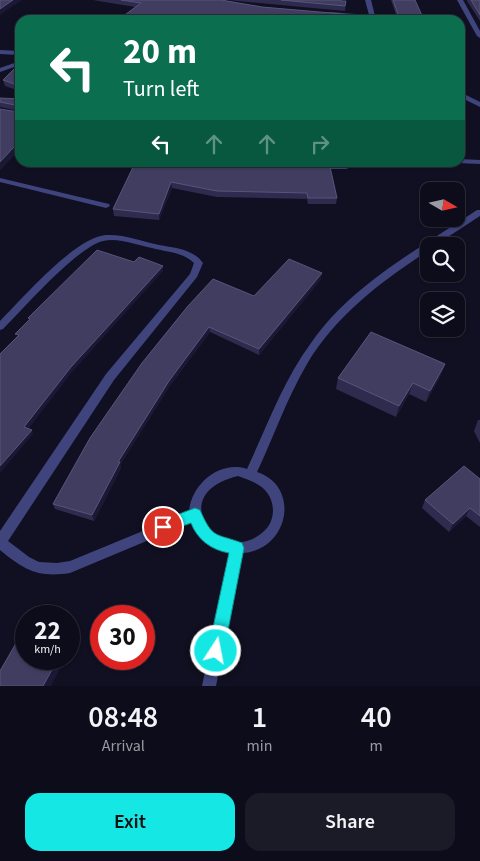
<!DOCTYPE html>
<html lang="en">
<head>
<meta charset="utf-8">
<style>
  :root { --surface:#0d0c1a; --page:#1b1a27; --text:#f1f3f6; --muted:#9a9ba2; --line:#2d2c39; --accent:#15e7e5 }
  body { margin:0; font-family:"Source Sans 3",sans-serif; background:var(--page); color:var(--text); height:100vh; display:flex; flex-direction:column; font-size:19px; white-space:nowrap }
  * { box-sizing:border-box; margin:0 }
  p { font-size:16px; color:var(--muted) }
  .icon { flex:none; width:28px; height:28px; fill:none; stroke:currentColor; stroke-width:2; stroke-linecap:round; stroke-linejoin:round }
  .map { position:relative; height:686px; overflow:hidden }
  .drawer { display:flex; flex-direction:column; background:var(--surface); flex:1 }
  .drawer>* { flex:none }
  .guide { position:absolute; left:15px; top:15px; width:450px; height:152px; border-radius:15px; box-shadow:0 1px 4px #0004,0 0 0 1px var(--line); background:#0b6e4f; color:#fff; overflow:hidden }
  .needle { width:32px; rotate:99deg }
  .fabs { position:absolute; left:420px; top:182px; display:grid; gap:10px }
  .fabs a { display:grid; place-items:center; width:45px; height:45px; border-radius:10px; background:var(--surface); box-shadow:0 1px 4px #0004,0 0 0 1px var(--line); font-size:25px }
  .speed { position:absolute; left:15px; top:605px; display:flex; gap:10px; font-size:25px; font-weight:700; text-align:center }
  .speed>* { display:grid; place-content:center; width:65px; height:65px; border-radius:50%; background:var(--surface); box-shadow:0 1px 4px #0004,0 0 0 1px var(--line); line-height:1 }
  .speed small { font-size:12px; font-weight:400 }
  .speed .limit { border:8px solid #d22; background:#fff; color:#111 }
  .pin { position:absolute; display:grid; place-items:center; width:42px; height:42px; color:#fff; margin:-21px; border:2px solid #fff; border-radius:50%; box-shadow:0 1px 5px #0007 }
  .me { position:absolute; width:55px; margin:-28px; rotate:11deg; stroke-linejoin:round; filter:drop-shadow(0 0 4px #0008) }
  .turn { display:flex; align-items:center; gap:18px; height:105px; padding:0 25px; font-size:22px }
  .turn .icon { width:65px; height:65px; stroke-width:2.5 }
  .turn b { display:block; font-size:35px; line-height:42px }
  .lanes { display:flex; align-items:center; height:48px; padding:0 25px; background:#0003; justify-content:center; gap:25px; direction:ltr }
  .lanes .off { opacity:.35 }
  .eta { display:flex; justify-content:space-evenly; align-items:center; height:85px; text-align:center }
  .eta b { font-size:30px; font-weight:600; line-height:35px }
  .cta { display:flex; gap:10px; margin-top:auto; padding:10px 25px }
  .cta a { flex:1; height:58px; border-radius:15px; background:var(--accent); color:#111; font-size:20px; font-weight:600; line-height:58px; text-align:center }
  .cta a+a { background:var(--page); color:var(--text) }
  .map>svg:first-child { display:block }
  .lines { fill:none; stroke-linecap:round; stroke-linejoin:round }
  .street { fill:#3f447d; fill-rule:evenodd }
  .wall { fill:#2e2b4f }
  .shaded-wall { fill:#1b1835 }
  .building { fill:#403d61; stroke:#57557a }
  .route { fill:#15e7e5; stroke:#0e9695 }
</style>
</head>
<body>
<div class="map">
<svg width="480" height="686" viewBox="0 0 480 686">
  <rect width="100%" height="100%" fill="#111022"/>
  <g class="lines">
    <g class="street">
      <path d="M365 0H371L376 20 330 16 327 14 330 12 369 15Z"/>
      <path d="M457 0H463L480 31V38L477 36Z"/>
      <path d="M0 50 20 51V55L0 54Z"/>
      <path d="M20 61V65L0 72V68Z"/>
      <path d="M460 92 480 102V107L460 97Z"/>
      <path d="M460 159 480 160V164L457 163 460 162Z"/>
      <path d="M353 162H366L346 169H318L314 167 318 165H346Z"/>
      <path d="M0 178 109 204 110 206 106 208 0 182Z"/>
      <path d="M477 210H480V216L434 246H429V250C382 281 336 315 307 364 287 398 274 436 257 472 302 487 288 551 242 553L216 686H202L230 553C211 548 199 540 192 522L70 573C38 578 24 570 0 550V531L106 374 190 274 194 263C183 252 166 252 152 248 137 245 118 237 103 241 76 248 24 308 3 329L0 330V321C23 298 74 238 106 235 124 234 141 241 159 245 175 248 193 249 203 263L197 277 114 380 8 541 29 557 39 562 57 563 70 561 189 512C191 484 220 460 247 469 267 426 283 381 311 343 352 284 419 249 477 210ZM238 476C256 482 272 489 273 510 273 516 271 523 267 528 226 574 159 495 238 476Z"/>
    </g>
  </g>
  <g class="wall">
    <path d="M93 0H221L262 7 343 14 342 20H118L135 7Z"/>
    <path d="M228 0H342L341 1H346L345 11Z"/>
    <path d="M391 0H415L424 20H398Z"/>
    <path d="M467 0H480V21L467 1Z"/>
    <path d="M20 63V91L5 86 3 80Z"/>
    <path d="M0 98 20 99V154L16 153 0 170 19 111 0 107V108Z"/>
    <path d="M48 162H69L63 167Z"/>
    <path d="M131 162 337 198 336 204H308L307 199 217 197 172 188 159 220 114 216 113 209 133 169 131 168Z"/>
    <path d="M270 162H328V164H322Z"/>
    <path d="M321 279 259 355 210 332 169 387 120 465 121 468 94 521 55 509 53 504 142 363 254 296Z"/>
    <path d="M445 364 441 375 426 402 409 394 396 417 336 389 338 378Z"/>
    <path d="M478 420H480V443L474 431Z"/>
    <path d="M480 479V527L466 516 449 532 422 508 425 500Z"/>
  </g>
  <g class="shaded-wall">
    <path d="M13 0H22L0 15V9Z"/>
    <path d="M14 147 16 153 0 170V162Z"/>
    <path d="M62 162H69L63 167Z"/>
    <path d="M171 182 172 188 159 220V214Z"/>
    <path d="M163 266V271L72 372 26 432 24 427 71 367Z"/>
    <path d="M322 273 321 279 259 355V349Z"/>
    <path d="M209 327 210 332 169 387 120 465 121 468 94 521 92 515 118 462 169 381Z"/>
    <path d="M445 364 441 375 426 402 430 391Z"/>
    <path d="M413 383 409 394 396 417 399 406Z"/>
    <path d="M32 430 33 434 0 473V466Z"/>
    <path d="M470 508 466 516 449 532 453 524Z"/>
    <path d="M74 630 77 637 69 652V639Z"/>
    <path d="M58 659H65L51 686H43Z"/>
  </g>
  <g class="building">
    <path d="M0 0H13L0 9Z"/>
    <path d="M121 0H221L262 7 343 14 342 20H118L141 3Z"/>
    <path d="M281 0H341V1H346L345 6Z"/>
    <path d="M393 0H415L424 20H400Z"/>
    <path d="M471 0H480V15Z"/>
    <path d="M20 63V86L3 80Z"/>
    <path d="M0 98 20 99V106L0 102Z"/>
    <path d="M20 107V148L14 147 0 162V109L18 112Z"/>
    <path d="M131 162H267L330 167 337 198H308L307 193 217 191 171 182 159 214 113 209 135 163Z"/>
    <path d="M97 250 134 262 139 257 163 266 71 367 24 427 32 430 0 466V354L19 335 15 334 30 319 28 318Z"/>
    <path d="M289 259 322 273 259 349 209 327 169 381 118 462H120L92 515 53 504 90 438 142 363 188 306 213 279 254 296Z"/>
    <path d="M371 332 445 364 430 391 413 383 399 406 338 378Z"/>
    <path d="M464 466 480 479V516L470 508 453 524 425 500Z"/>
    <path d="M34 613 41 616H32Z"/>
    <path d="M26 626V659H58L43 686H0V671Z"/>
    <path d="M69 628 74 630 69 639Z"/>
  </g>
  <path class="route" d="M195 508 200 510C213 540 216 533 242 543L244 548 224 651 222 657 216 659 211 657 208 651 229 553C211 550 197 539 191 523L163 533 158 531 156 527 158 522Z"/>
</svg>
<div class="fabs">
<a><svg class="needle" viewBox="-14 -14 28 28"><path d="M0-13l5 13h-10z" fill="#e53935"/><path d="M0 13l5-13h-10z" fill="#9a9ba2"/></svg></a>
<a><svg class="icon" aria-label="search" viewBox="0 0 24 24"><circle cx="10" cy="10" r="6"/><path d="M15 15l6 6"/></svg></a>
<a><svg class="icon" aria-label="layers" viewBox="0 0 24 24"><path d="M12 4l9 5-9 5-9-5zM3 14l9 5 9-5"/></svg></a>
</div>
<div class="speed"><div>22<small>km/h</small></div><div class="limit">30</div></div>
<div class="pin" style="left:163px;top:527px;background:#d93025"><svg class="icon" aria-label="arrive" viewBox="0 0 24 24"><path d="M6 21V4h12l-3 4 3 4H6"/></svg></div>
<svg class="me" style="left:216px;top:651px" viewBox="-20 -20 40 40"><circle r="17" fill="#15e7e5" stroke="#fff" stroke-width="3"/><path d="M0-11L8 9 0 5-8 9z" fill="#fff"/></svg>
<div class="guide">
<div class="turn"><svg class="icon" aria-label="left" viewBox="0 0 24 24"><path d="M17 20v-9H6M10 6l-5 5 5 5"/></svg><div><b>20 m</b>Turn left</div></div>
<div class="lanes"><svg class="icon" aria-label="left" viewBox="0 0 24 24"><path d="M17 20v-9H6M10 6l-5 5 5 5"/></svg><svg class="icon off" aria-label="ahead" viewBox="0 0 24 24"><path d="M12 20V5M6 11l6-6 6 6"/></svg><svg class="icon off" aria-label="ahead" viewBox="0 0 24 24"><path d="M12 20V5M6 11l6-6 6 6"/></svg><svg class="icon off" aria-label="right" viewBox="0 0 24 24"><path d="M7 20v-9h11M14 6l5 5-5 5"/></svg></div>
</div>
</div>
<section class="drawer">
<div class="eta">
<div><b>08:48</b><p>Arrival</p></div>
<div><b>1</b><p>min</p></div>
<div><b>40</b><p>m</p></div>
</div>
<div class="cta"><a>Exit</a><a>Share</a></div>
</section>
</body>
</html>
